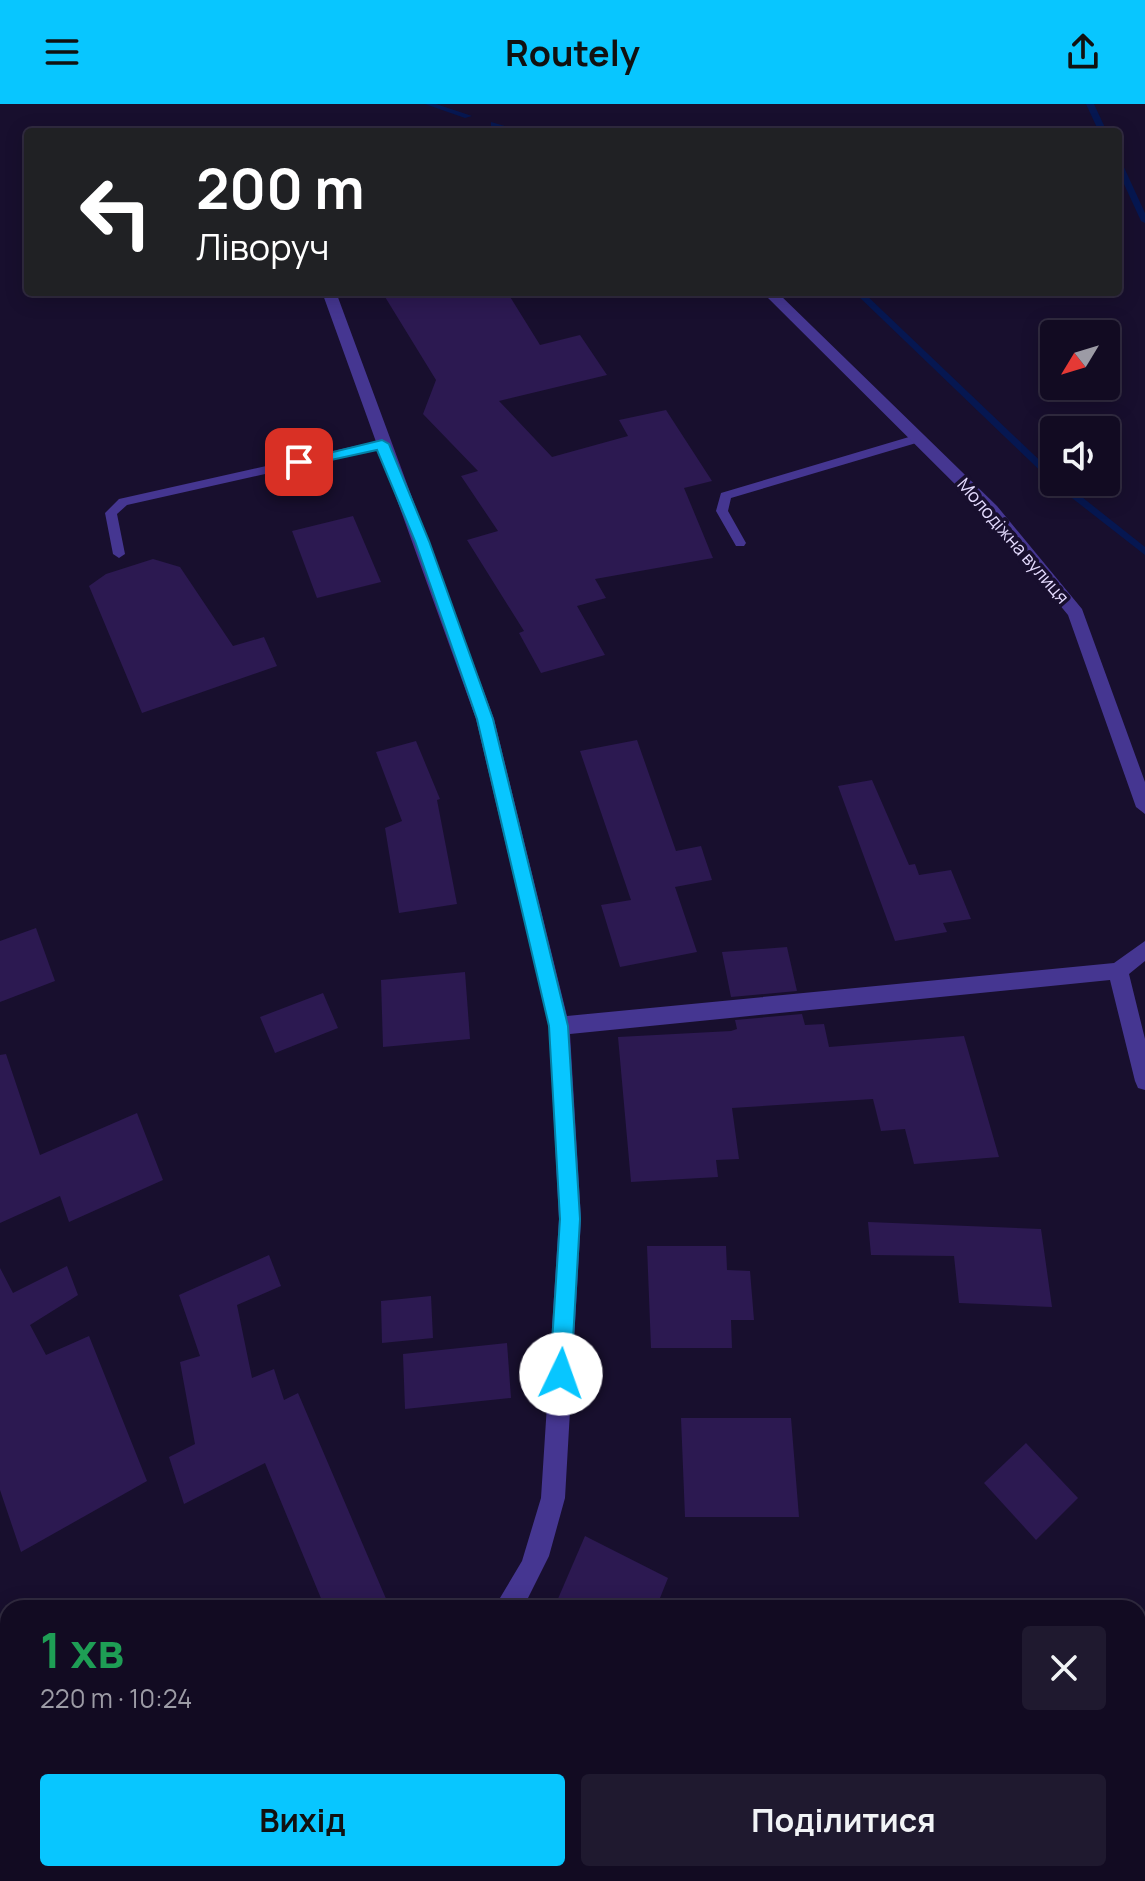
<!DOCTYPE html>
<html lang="uk">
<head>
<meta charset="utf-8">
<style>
  :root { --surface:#120b22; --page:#1f192f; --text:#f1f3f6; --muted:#9c9ba5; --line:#312b40; --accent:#08c6ff }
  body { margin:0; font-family:Manrope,sans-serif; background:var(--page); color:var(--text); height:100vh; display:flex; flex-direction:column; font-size:30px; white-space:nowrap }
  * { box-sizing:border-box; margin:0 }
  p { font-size:26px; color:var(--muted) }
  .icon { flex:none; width:44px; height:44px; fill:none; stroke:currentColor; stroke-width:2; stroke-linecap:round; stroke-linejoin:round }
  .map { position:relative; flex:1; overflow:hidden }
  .side { position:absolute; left:0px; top:1496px; width:1146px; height:282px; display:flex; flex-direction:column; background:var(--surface); border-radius:24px 24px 0 0; box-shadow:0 4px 20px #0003,0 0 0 2px var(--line) }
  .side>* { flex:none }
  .top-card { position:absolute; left:24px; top:24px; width:1098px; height:168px; border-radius:8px; box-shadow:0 4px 20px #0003,0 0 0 2px var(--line); background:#202124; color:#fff; overflow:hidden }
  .needle { width:52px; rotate:232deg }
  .buttons { position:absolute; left:1040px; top:216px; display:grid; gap:16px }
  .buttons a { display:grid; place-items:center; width:80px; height:80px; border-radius:8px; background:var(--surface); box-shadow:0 4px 20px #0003,0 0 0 2px var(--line); font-size:40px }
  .pin { position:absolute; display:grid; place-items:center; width:68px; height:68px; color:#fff; margin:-34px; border-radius:16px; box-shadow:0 4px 12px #0006 }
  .me { position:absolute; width:88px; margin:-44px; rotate:3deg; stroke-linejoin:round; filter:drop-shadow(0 0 6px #0008) }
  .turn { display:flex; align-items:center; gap:28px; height:168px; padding:0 40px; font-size:36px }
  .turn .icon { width:104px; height:104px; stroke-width:2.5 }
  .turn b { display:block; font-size:56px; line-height:68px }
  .round { display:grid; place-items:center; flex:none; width:84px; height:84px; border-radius:8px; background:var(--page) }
  .summary { display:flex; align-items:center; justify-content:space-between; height:136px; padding:0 40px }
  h1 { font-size:48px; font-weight:700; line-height:60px; color:#1e9e55 }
  .button { display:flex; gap:16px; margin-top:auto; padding:16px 40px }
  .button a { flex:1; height:92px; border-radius:8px; background:var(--accent); color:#111; font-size:32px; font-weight:700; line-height:92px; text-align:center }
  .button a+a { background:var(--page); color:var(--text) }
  header { display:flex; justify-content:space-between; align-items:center; height:104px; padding:0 40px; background:var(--accent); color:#111; font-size:36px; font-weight:700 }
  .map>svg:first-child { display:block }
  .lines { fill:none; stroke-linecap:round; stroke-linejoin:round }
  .stream { fill:#061751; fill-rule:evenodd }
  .building { fill:#2c1951 }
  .service { fill:#453691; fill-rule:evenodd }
  .minor { fill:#453691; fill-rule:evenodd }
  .route { fill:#08c6ff; stroke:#0581a6; stroke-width:2 }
  .labels { text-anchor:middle; stroke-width:7; stroke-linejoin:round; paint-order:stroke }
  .far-street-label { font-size:18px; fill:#e5dcff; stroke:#180f2e }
</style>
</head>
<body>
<header><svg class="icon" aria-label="menu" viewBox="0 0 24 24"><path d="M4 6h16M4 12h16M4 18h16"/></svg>Routely<svg class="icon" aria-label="share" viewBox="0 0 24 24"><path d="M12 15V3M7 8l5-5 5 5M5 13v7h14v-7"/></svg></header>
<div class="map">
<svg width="1145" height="1777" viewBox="0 0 1145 1777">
  <rect width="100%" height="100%" fill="#180f2e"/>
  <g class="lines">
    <g class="stream">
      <path d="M425 0H436L472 12 465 14Z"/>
      <path d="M1086 0H1094L1107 28H1099Z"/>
      <path d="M491 18 525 28H513L491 22Z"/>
      <path d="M1118 57 1122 59 1145 109V119L1141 117 1118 67Z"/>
      <path d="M854 188H863L1054 370V378H1063L1145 443V451L1054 380Z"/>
    </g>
  </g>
  <g class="building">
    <path d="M382 188H507L540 241 580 231 607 271 499 297 552 353 628 332 619 316 666 306 712 377 684 384 713 454 595 475 606 494 577 502 605 551 541 569 519 529 524 527 467 436 498 427 461 372 478 367 423 310 436 276Z"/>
    <path d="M353 412 381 478 317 494 292 427Z"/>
    <path d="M153 455 180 463 233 542 264 533 277 562 142 609 89 482 106 470Z"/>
    <path d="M637 636 676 747 701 742 712 776 675 783 697 848 620 863 601 801 631 796 580 647Z"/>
    <path d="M416 637 440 695 437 696 457 800 399 809 385 724 402 717 376 648Z"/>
    <path d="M872 676 909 761 915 760 919 771 951 766 971 815 943 819 947 828 895 837 838 682Z"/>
    <path d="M36 824 55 877 0 898V837Z"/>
    <path d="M787 843 797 887 731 893 722 848Z"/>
    <path d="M465 868 470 935 383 943 381 876Z"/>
    <path d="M323 889 338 924 275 949 260 913Z"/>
    <path d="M802 910 805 921 824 920 829 943 964 932 999 1053 914 1060 905 1025 881 1027 873 995 732 1004 739 1055 716 1056 718 1073 631 1078 618 933 731 927 737 925 735 916Z"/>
    <path d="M6 950 40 1051 137 1009 163 1076 69 1118 60 1092 0 1119V951Z"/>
    <path d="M868 1118 1041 1125 1052 1203 959 1199 954 1152 871 1151Z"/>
    <path d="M647 1142H726L727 1166 750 1167 754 1216H731L732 1244H651Z"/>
    <path d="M269 1151 281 1182 237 1201 252 1274 274 1265 284 1296 298 1289 390 1504H325L265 1359 184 1400 169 1353 195 1340 180 1258 200 1252 179 1191Z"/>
    <path d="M67 1162 78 1191 30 1221 46 1251 89 1232 147 1377 21 1448 0 1386V1164L13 1189Z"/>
    <path d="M431 1192 433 1234 382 1239 381 1197Z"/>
    <path d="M507 1239 511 1294 405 1305 403 1250Z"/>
    <path d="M681 1314H791L799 1413H685Z"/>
    <path d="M1026 1339 1078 1394 1036 1436 984 1379Z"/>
    <path d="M585 1432 668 1474 656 1504H554Z"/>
  </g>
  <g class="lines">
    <g class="service">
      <path d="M919 330 923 331V337L731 394 728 407 746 439 744 442H736L716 407 721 389Z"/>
      <path d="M382 336 388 340 386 343 127 401 117 410 125 450 119 454 113 450 105 409 119 395Z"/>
    </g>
    <g class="minor">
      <path d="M322 188H336L494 615 567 912 1114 859 1145 837V857L1129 870 1145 935V986L1138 984 1135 977 1110 876 570 930 581 1115 565 1394 549 1452 523 1504H494L522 1457 541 1394 559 1115 549 922 476 615Z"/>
      <path d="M762 188H777L997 402 1082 505 1145 678V710L1136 703 1068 511 985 410Z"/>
      <path d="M0 1546 8 1549V1600L0 1597Z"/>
      <path d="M49 1770H87L84 1777H46Z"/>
    </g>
  </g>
  <path class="route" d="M382 336 389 340 429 437 493 615 568 922 580 1115 571 1270 568 1278 561 1281 553 1278 550 1270 560 1115 549 922 477 615 415 437 377 346 299 363 292 358Z"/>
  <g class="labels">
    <g class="far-street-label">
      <text transform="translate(1013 437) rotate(49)" y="6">Молодіжна вулиця</text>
    </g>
  </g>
</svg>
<div class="buttons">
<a><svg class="needle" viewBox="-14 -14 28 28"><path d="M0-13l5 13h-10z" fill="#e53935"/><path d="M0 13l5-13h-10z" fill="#9c9ba5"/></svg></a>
<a><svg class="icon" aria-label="sound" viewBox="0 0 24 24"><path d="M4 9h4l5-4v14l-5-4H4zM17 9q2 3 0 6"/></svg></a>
</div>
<div class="pin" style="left:299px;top:358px;background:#d93025"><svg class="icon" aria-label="arrive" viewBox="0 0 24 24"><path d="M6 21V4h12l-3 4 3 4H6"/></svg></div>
<svg class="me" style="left:561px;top:1270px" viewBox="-20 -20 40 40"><circle r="19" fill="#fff"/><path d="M0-13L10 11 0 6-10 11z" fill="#08c6ff"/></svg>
<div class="top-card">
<div class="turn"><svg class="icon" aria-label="left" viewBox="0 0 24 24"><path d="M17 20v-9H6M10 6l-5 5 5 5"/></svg><div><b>200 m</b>Ліворуч</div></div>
</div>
<section class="side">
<div class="summary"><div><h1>1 хв</h1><p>220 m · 10:24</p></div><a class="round"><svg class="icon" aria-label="close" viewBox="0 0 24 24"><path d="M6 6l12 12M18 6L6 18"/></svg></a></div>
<div class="button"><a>Вихід</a><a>Поділитися</a></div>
</section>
</div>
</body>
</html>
